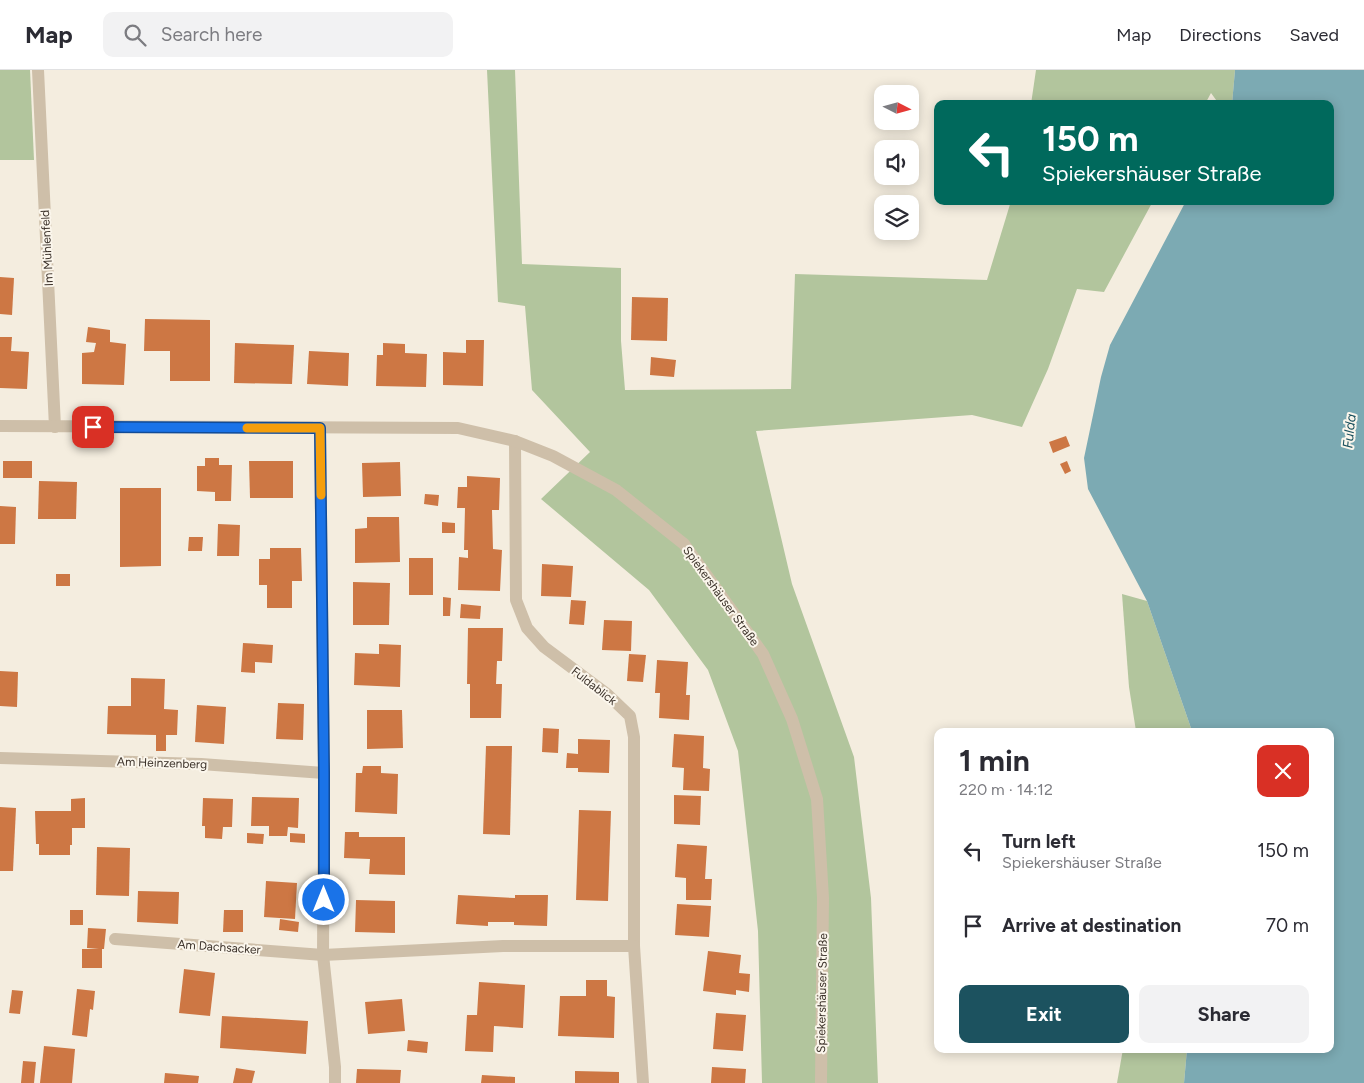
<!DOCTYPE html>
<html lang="en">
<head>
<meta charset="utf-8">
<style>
  :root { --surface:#fff; --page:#f2f2f3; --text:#2b2b33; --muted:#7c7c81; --line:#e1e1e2; --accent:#1c525f }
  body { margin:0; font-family:Figtree,sans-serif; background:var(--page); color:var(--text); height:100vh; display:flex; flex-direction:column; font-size:19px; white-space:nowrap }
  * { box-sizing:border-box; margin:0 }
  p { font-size:16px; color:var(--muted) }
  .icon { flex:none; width:28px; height:28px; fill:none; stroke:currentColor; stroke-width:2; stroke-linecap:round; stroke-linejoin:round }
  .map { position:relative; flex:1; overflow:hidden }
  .side { position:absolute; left:934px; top:658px; width:400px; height:325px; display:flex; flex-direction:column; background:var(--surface); border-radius:10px; box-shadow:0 2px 12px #0003 }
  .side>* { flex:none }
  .hud { position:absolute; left:934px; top:30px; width:400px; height:105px; border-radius:10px; box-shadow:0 2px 12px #0003; background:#00695c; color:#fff; overflow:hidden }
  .needle { width:32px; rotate:96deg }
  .fabs { position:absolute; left:874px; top:15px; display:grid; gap:10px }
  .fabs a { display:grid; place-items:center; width:45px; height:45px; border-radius:10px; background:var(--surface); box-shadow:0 2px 12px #0003; font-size:25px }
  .pin { position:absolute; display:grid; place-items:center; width:42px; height:42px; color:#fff; margin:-21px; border-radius:10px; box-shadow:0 2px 8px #0006 }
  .me { position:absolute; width:55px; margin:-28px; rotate:0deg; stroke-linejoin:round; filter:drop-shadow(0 0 4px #0008) }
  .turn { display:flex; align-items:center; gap:18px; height:105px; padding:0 25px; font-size:22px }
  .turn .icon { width:65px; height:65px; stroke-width:2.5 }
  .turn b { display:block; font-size:35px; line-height:42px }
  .round { display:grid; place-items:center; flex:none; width:52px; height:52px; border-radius:10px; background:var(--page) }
  .summary { display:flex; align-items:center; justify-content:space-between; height:85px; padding:0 25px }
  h1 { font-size:30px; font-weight:700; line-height:38px }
  .primary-button { display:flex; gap:10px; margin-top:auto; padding:10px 25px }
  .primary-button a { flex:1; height:58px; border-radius:10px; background:var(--accent); color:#fff; font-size:20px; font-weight:700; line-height:58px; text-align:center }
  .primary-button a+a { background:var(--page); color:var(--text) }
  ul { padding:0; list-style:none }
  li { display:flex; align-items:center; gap:15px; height:75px; padding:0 25px }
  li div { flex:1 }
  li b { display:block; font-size:19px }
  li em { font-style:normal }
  header { display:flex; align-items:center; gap:30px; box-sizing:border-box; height:70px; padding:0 25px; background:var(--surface); border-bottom:1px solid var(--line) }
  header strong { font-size:24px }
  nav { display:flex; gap:28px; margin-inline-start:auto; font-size:18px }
  .search { width:350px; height:45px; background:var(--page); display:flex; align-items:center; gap:12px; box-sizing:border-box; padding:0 18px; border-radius:10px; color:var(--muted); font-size:19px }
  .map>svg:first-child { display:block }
  .green { fill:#b2c59d }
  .water { fill:#7caab3 }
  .building { fill:#cd7744 }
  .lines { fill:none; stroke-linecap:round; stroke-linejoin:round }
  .minor { stroke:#cebfa9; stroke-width:12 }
  .tertiary { stroke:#cebfa9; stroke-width:12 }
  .route-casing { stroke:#114b97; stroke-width:12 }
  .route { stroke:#1a73e8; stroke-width:9 }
  .slow { stroke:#f59e0b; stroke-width:9 }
  .labels { text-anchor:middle; stroke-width:4; stroke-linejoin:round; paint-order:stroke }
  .street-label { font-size:12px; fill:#3b3129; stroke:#fbf6ec }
  .water-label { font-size:14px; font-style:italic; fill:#1c525f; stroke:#fbf6ec }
</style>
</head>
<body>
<header>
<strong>Map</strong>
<div class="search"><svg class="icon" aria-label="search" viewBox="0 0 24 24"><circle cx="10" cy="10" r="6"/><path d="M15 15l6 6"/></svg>Search here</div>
<nav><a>Map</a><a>Directions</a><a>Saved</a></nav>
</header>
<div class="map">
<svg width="1364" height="1013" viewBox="0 0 1364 1013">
  <rect width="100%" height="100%" fill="#f4eddf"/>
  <g class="green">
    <path d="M0 0H30L34 90H0Z"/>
    <path d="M487 0H515L522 194 621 198V271L625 320 791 319 795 204 987 210 1011 131H1153L1104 222 1077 219 1048 299 1022 357 972 345 756 361 792 514 854 687 871 828 878 1013H762L758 861 738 681 708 600 649 520 541 429 590 382 532 320 525 236 498 232Z"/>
    <path d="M1036 0H1235L1232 34H1219L1211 23 1205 34H1031Z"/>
    <path d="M1122 524 1147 531 1192 661H1136L1129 617Z"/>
    <path d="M1123 979H1187L1184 1013H1117Z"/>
  </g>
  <path class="water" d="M1235 0H1364V1013H1184L1187 979H1330V661H1192L1147 531 1088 419 1084 388 1101 307 1110 275 1186 131H1330V34H1232Z"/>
  <g class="building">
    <path d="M0 207 14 208 12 245 0 244Z"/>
    <path d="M632 227 668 228 667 271 631 270Z"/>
    <path d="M145 249 210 250V311H170V281H144Z"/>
    <path d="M88 257 110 260V272L126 274 124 315 82 314V283L94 282 96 273 86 272Z"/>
    <path d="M0 267H12L11 281 29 282 27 319 0 318Z"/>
    <path d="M466 270H484L483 316 443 315V282L466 283Z"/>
    <path d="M235 273 294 275 292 314 234 313Z"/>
    <path d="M383 273 405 274V283L427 284 426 317 376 316 377 285H383Z"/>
    <path d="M309 281 349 283 348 316 307 314Z"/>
    <path d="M651 287 676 290 674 307 650 305Z"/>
    <path d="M1066 366 1070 376 1053 383 1049 372Z"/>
    <path d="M205 388H219V395H232L231 431H215V422L197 421V396H205Z"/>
    <rect x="3" y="391" width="29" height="17"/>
    <path d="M249 391H293V428H250Z"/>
    <path d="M1067 391 1071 401 1065 404 1060 394Z"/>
    <path d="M400 392 401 426 363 427 362 393Z"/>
    <path d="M467 406 500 408 499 440H492L493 479 502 480 500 521 458 520 459 487 468 488V480H464L465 438H457L458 417H467Z"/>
    <path d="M39 411 77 412 76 449H38Z"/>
    <path d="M120 418H161V496L120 497Z"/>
    <path d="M425 424 439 425 438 436 424 434Z"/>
    <path d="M0 436 16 437 15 474H0Z"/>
    <path d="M367 447H399L400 492 355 493V459L367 458Z"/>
    <path d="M442 452 455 453V463H442Z"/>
    <path d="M218 454 240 455 239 486H217Z"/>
    <path d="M189 467H203L202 481H188Z"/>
    <path d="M270 478H301L302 511H292V538H267V515H259V489H270Z"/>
    <rect x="409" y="488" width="24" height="37"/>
    <path d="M542 494 573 496 571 527 541 526Z"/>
    <rect x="56" y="504" width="14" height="12"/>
    <path d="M353 512 390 513 389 555H353Z"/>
    <path d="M443 527 451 528 450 546H443Z"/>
    <path d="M571 530 586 531 584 555 569 554Z"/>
    <path d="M461 534 481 536 480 549 460 548Z"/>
    <path d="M604 550 632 551 631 581 602 580Z"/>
    <path d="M468 558H503L502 591H497L496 614H502L501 648H470V614H467Z"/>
    <path d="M243 573 273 575 272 593 255 592V603L241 602Z"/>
    <path d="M379 574 401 575 400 617 354 615 355 583 379 584Z"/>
    <path d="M629 584 646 585 643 612 627 611Z"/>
    <path d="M657 590 688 592 686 625H690L689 650 659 648 660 623H655Z"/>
    <path d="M0 601 18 602 17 637 0 636Z"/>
    <path d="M131 608 165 609 164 639 178 640 177 665H166V681H156V665L107 664 108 636H131Z"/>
    <path d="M278 633 304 634 303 670 276 669Z"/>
    <path d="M197 635 226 637 224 674 195 672Z"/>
    <path d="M367 640H402L403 678 367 679Z"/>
    <path d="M543 658 559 659 558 683 542 682Z"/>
    <path d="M674 664 704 666 703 698 710 699 709 721 683 720 684 698 672 697Z"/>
    <path d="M578 669 610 670 609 703 578 702V698H566L567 683 578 684Z"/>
    <path d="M486 676H512L510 765 483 764Z"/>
    <path d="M363 696H381V703L398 704 397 744 355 742 356 703H362Z"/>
    <path d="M674 725 701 726 700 755 674 754Z"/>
    <path d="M252 727 299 728 298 758 288 757 287 766H269V756H251Z"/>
    <path d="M85 728V758H72V775H70V785H39V774H36L35 741H71V729Z"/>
    <path d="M203 728 233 729 232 757H223L222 769 205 768V756H202Z"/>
    <path d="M0 737 16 738 13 801H0Z"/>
    <path d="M579 740 611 741 608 831 576 830Z"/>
    <path d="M345 762H359V767H405V805L369 804 370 789 344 788Z"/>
    <path d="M247 763 264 764 263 774 247 773Z"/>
    <path d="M290 763 305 764V773L290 772Z"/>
    <path d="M677 774 707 776 705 809H712L711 830H686V808L675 807Z"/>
    <path d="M97 777 130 778 129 826 96 825Z"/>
    <path d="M266 811 297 813 295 849 264 847Z"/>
    <path d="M138 821 179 822 178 854 137 852Z"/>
    <path d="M458 825 515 828V825H548L547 856 514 855V852H488V856L456 854Z"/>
    <path d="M356 830 395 831V863L355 862Z"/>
    <path d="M677 834 711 836 709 867 675 865Z"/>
    <rect x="70" y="840" width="13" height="15"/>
    <path d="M224 840H243V862H223Z"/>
    <path d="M280 849 299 852 298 862 279 860Z"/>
    <path d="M88 858 106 859 104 879H102V898H82V879H99L87 878Z"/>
    <path d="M708 881 741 885 739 903 750 904 749 922 736 920V925L703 921Z"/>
    <path d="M184 899 215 903 210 946 179 943Z"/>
    <path d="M586 910H607V926L615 927 614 968 558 966 560 926H586Z"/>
    <path d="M479 912 525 915 523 958 494 956 493 982 465 981 467 945H477Z"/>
    <path d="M77 919 95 921 93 940 90 939 87 967 72 965Z"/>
    <path d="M12 920 23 921 20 944 9 943Z"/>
    <path d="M402 929 405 961 368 964 365 932Z"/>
    <path d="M716 943 746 945 743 981 713 979Z"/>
    <path d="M222 946 308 951 306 984 220 978Z"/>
    <path d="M408 970 428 972 427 983 407 981Z"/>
    <path d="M44 976 75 979 72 1013H40Z"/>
    <path d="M23 991 36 992 34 1013H21Z"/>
    <path d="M712 997 746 999 745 1013H711Z"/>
    <path d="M236 998 255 1001 252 1013H233Z"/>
    <path d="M357 999 401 1000 400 1013H356Z"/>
    <path d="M575 1001 619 1002V1013H575Z"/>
    <path d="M165 1003 199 1006 198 1013H164Z"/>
    <path d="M482 1005 515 1007V1013H481Z"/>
  </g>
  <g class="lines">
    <g class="minor">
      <path d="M38 0 55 357"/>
      <path d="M320 358 324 703 323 885 335 997V1013"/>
      <path d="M515 371 516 530 527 558 544 577 607 624 630 646 634 667V876L643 1013"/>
      <path d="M0 688 201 694 324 703"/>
      <path d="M115 869 323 885 503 876H634"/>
    </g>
    <path class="tertiary" d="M0 356 458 358 515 371 553 386 616 420 684 474 763 584 792 649 817 729 823 828 821 1013"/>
  </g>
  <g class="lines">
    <defs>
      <path id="route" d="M93 357 320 358 324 702V830"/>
    </defs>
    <use href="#route" class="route-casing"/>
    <use href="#route" class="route"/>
    <path class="slow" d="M247 358H320L321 425"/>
  </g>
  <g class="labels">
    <g class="street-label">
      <text transform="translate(47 178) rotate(-93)" y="4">Im Mühlenfeld</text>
      <text transform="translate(721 526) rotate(54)" y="4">Spiekershäuser Straße</text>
      <text transform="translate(594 616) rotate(38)" y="4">Fuldablick</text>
      <text transform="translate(162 693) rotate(2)" y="4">Am Heinzenberg</text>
      <text transform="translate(219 877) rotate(4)" y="4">Am Dachsacker</text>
      <text transform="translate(822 923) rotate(-89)" y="4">Spiekershäuser Straße</text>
    </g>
    <g class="water-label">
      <text transform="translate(1349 361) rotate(-84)" y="5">Fulda</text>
    </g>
  </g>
</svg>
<div class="fabs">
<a><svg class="needle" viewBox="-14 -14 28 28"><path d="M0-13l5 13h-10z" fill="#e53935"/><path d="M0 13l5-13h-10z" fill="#7c7c81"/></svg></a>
<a><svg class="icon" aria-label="sound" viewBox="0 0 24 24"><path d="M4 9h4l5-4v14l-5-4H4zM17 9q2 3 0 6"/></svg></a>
<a><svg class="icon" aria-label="layers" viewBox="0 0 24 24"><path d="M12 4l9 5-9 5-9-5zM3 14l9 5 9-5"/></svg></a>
</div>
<div class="pin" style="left:93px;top:357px;background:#d93025"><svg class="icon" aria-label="arrive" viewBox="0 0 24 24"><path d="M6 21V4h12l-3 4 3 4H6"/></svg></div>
<svg class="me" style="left:324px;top:830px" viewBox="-20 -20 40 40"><circle r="17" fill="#1a73e8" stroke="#fff" stroke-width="3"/><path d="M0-11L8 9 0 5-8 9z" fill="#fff"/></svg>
<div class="hud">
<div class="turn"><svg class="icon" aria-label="left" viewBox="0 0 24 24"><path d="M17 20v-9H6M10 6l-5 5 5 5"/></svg><div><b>150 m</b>Spiekershäuser Straße</div></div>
</div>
<section class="side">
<div class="summary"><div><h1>1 min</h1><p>220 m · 14:12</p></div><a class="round" style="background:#d93025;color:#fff"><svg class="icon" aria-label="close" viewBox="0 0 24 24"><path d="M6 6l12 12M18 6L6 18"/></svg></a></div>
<ul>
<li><svg class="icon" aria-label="left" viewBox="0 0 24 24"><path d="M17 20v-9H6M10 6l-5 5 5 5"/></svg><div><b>Turn left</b><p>Spiekershäuser Straße</p></div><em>150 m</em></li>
<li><svg class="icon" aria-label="arrive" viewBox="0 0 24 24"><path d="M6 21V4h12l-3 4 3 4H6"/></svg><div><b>Arrive at destination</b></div><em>70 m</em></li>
</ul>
<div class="primary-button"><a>Exit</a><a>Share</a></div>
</section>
</div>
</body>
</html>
